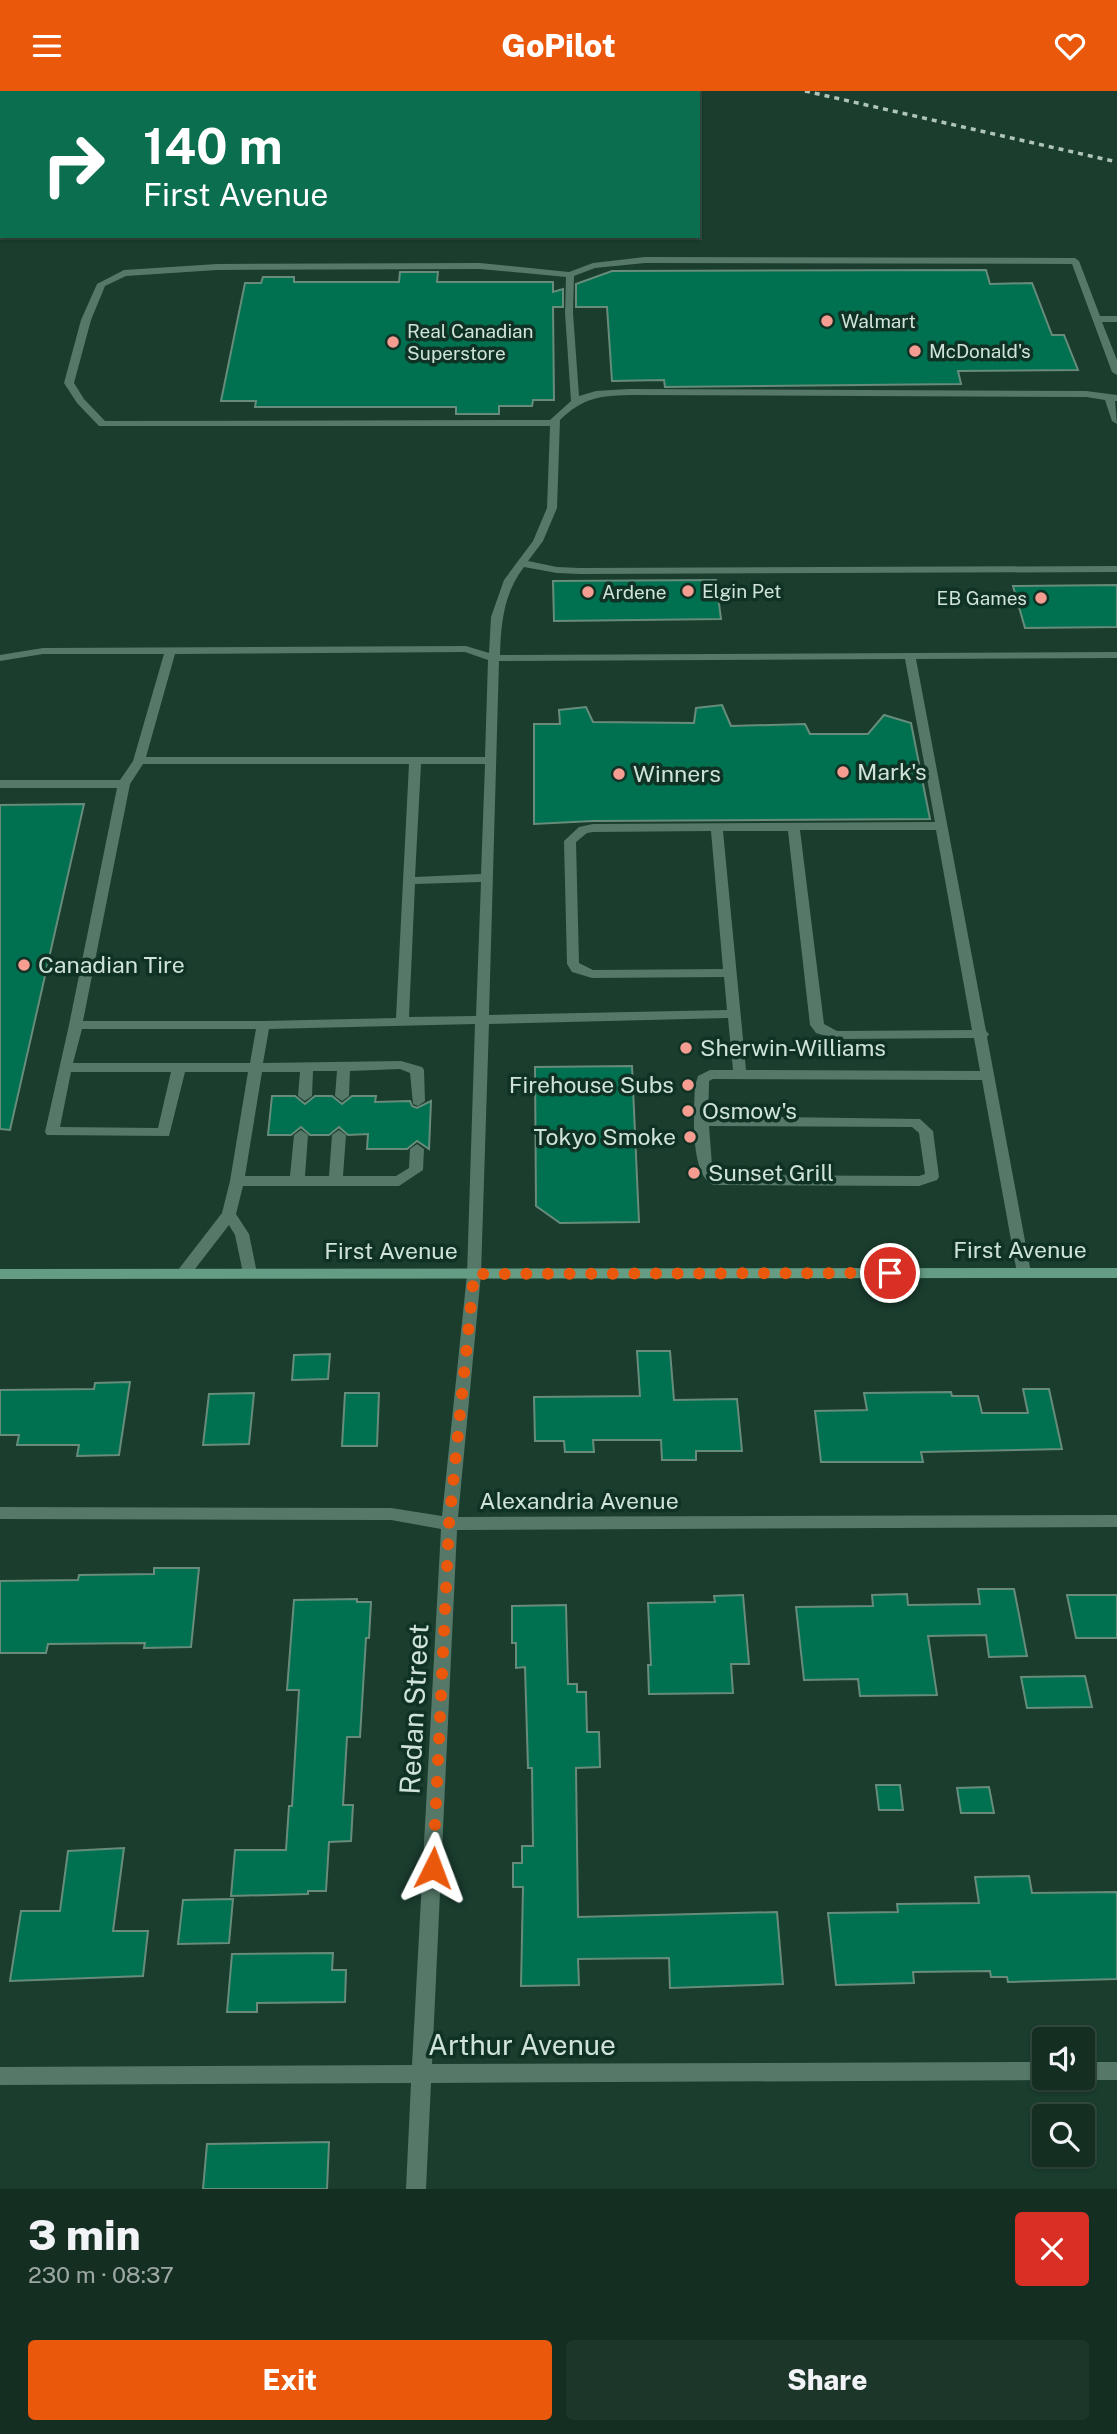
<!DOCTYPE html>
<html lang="en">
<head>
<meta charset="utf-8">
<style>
  :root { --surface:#142e22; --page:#1d362a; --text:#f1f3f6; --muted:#9da8a5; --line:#334a40; --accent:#ea580c }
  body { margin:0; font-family:"Public Sans",sans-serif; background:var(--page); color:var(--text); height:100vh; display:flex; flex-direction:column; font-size:26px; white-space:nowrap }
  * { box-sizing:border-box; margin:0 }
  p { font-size:23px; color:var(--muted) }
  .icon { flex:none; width:38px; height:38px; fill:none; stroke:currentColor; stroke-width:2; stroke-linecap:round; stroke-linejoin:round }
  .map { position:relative; height:2098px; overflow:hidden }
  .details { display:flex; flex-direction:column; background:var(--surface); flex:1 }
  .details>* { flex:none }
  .hud { position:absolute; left:0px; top:0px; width:700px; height:147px; box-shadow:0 2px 5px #0004,0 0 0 2px var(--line); background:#0b6e4f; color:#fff; overflow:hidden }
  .fabs { position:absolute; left:1032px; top:1936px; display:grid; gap:14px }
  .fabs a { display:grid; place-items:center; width:63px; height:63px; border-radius:7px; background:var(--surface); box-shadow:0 2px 5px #0004,0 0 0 2px var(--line); font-size:35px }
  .pin { position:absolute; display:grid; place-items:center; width:60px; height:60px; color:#fff; margin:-30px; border:4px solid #fff; border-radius:50%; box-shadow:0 2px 7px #0007 }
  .me { position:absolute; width:77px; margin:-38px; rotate:3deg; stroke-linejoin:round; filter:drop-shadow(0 0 5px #0008) }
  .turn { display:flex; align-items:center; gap:24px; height:147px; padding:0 28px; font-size:32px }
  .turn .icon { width:91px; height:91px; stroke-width:2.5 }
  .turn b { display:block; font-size:49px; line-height:60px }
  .round { display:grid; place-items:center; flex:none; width:74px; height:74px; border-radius:7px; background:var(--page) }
  .overview { display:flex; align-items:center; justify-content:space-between; height:119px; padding:0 28px }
  h1 { font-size:42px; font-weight:800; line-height:52px }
  .primary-button { display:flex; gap:14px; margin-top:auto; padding:14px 28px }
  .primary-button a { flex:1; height:80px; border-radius:7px; background:var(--accent); color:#fff; font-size:28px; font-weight:800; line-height:80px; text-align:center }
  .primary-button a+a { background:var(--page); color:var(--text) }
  header { display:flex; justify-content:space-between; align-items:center; height:91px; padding:0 28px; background:var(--accent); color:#fff; font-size:32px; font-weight:800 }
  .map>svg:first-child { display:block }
  .building { fill:#007150; stroke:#678c7b; stroke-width:2 }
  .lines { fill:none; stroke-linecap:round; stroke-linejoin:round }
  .lane { fill:#557868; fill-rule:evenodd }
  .street { fill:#557868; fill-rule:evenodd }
  .secondary { fill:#659d84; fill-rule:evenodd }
  .rail { stroke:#afc5ba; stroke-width:3.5; stroke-dasharray:5 5; stroke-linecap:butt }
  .route { stroke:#ea580c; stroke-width:12; stroke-dasharray:0 21.6 }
  .poi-dot { fill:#f59d90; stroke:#0f3225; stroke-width:2.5 }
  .labels { text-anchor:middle; stroke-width:7; stroke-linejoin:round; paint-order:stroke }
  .far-poi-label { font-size:19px; fill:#d0e3d9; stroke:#0f3225; text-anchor:start }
  .poi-label { font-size:23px; fill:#d0e3d9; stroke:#0f3225; text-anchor:start }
  .street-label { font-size:23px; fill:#d0e3d9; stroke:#0f3225 }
  .near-street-label { font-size:28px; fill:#d0e3d9; stroke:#0f3225 }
</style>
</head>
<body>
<header><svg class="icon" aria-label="menu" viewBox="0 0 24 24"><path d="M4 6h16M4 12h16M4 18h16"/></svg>GoPilot<svg class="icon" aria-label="heart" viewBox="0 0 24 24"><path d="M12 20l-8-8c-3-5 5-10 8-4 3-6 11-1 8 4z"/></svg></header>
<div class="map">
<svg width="1117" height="2098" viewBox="0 0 1117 2098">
  <rect width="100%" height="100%" fill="#1a3d2e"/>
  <g class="building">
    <path d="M986 179 990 193 1032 192 1052 244H1064L1078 279 958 280 961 293 665 296 664 289 612 290 607 216H576V193L612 180Z"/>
    <path d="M400 181H438L437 191H553V201L563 198V216H553L554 309H533L532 315H499V323H456V316H255L256 310H221L245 192H261L263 186H294V191H399Z"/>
    <path d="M716 489 721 528 554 530 553 490Z"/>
    <path d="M1117 494V536L1025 537 1013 495Z"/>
    <path d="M722 614 731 635 805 633 810 643H868L884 624 911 632 930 728 593 730 534 733V633H560L559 619 586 616 593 631 694 632 696 617Z"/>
    <path d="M84 713 10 1039 0 1038V714Z"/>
    <path d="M632 975 639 1131 560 1132 536 1115 535 976Z"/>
    <path d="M272 1005H295L305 1013 315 1005H332L342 1013 352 1005H376L375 1011 410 1010 412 1015 417 1017 431 1010 429 1058 417 1050 407 1058H367L368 1043 348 1044 339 1036 329 1044H310L301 1036 291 1044H268Z"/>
    <path d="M637 1260H670L674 1309 737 1308 742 1360H696V1369H662L661 1349H593L594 1361H565L564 1350H535L534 1306 640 1305Z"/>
    <path d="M330 1263 328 1288 292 1289 294 1264Z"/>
    <path d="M130 1291 119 1364 77 1365 79 1354H17L19 1344H0V1299L94 1298 95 1292Z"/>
    <path d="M1023 1298H1049L1062 1358 921 1361 923 1371H821L815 1320 867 1319 864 1302 951 1301 952 1305H978L982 1322H1028Z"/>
    <path d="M254 1302 249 1353 203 1354 209 1303Z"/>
    <path d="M345 1302H379L377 1355H342Z"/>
    <path d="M154 1477H199L191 1556 144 1557 145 1552 48 1553 46 1562H0V1490L78 1489 79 1484 154 1483Z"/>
    <path d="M978 1498H1014L1027 1565 989 1566 986 1544 928 1545 937 1604 860 1605 858 1588 804 1589 796 1516 873 1515 872 1504 907 1503 908 1514 980 1513Z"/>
    <path d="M743 1504 749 1573H731L733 1602 649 1603 648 1574H651L648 1512 715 1511 714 1505Z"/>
    <path d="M1067 1504H1117V1547H1076Z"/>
    <path d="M357 1508V1511H371L369 1547H366L360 1646H347L343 1714H353L351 1750 329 1751 326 1800H308V1803L231 1805 235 1759H286L289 1715H292L299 1599H287L294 1509Z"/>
    <path d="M566 1514 568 1593H577V1601H586L587 1641H599L600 1676 576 1677 578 1826 777 1821 783 1893 670 1897 669 1867 578 1868 579 1894 521 1895 523 1796H513V1772H522V1755H533L532 1677H528L525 1576 516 1577V1552H512V1515Z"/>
    <path d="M1085 1585 1092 1616 1027 1617 1021 1586Z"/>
    <path d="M876 1694H900L903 1719H879Z"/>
    <path d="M989 1696 994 1722H961L957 1697Z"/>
    <path d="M124 1757 113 1840H148L143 1885 10 1890 21 1820H60L68 1760Z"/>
    <path d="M1029 1785 1032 1802 1117 1801V1888L1008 1891 1007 1886H991L990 1880 913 1881 914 1892 836 1894 828 1822 898 1821 897 1813 979 1812 975 1786Z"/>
    <path d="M233 1808 229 1852 178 1853 183 1809Z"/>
    <path d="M333 1862 332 1879H346L345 1911 257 1912V1921H227L232 1863Z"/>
    <path d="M329 2051 327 2098H203L207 2053Z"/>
  </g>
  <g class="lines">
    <g class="lane">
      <path d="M531 0 546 2H533Z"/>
      <path d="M638 0 653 2H640Z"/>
      <path d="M645 166 1075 167 1079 170 1100 225H1117V231H1102L1117 269V284L1112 281 1072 173 645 172 595 177 574 185 573 222 579 305 596 300 629 298 1086 300 1117 304V310H1115L1117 333 1112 330 1105 309 1086 306 629 304C598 305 583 307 560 329L557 417 543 450 528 470 557 476 580 477 1117 475V481L580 483 557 482 524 476C504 502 501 531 500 564L1117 561V567L916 568 986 940 989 943 987 946 1031 1182 1029 1186H1019L1017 1182 982 989 713 988 709 990V995L708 1025 920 1028 933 1040 939 1086 937 1089 919 1095 714 1094C689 1086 694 1017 695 995L698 985 710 979H733L728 927 489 933 481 1183 479 1187H469L467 1183 475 933 269 938 263 972 401 970 422 976 424 979 425 1010 418 1015 413 1013 410 982 400 978 350 980 349 1005 342 1010 335 1005 337 980H313L312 1005 305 1010 298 1005 300 981H262L245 1085H290L294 1044 301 1039 308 1044 305 1085H329L332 1044 339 1039 346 1044 343 1085H396L409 1077 410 1058 417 1053 424 1058 423 1079 399 1095H243L236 1123 249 1143 257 1182 255 1186H245L243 1182 235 1144 229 1134 188 1187H178L176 1183 178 1179 222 1122 230 1090 248 981H185L169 1045 47 1044 45 1041 69 934 117 697H0V689H120L133 670 164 563H43L0 570V564L43 557 466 555 489 562 491 526 504 489 533 450 547 417 550 335H99L77 312 64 292 81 229 97 193 124 179 217 173 480 172 569 181 593 172ZM480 178 566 186 565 222 571 310 550 329 105 330 84 308 74 292 91 229 105 195 126 185 217 179ZM465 561 488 569 485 666H146L175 563ZM905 568 935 731 593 733 579 736 564 750 567 873 572 881 592 887 724 886 727 919 489 924 499 570ZM143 673H409L396 927 263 930H83L130 693ZM421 673H485L481 783 415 786ZM800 739H936L972 939 837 940 824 933ZM711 740 723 878 593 879 579 872 576 751 587 742 593 741ZM723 740H788L810 934 816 942 836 948 974 947 980 980 746 979ZM481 791 476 925 409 926 415 793ZM82 938H256L250 972H73ZM71 981H171L158 1037 60 1036ZM709 1035 912 1036 919 1042 925 1083 919 1085 717 1084 712 1074Z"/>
    </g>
    <g class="street">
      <path d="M474 1178 479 1179 481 1183 458 1426 1117 1424V1436L457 1439 432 1973 1045 1971V1986L1052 1987 1045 1989 431 1992 426 2098H406L411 1992 0 1994V1976L412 1974 441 1438 391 1429 0 1428V1416L391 1417 442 1425 467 1183 469 1179Z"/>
      <path d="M1083 1971H1117V1989H1083L1076 1987 1083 1986Z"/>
    </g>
    <path class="secondary" d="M1117 1177V1187L0 1188V1178Z"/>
    <path class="rail" d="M805 0 1117 71"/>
  </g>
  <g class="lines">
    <path class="route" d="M433 1777 449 1433 474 1183 890 1182"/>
  </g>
  <g class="poi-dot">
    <circle cx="827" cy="230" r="7"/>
    <circle cx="393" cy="251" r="7"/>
    <circle cx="915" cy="260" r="7"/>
    <circle cx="688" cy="500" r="7"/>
    <circle cx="588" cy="501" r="7"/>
    <circle cx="1041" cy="507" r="7"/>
    <circle cx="843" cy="681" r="7"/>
    <circle cx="619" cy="683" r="7"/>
    <circle cx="24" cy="874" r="7"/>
    <circle cx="686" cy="957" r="7"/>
    <circle cx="688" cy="994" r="7"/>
    <circle cx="688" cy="1020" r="7"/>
    <circle cx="690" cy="1046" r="7"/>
    <circle cx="694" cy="1082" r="7"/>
  </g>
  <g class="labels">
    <g class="far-poi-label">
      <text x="841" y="237">Walmart</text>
      <text x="407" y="247">Real Canadian<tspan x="407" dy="22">Superstore</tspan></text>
      <text x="929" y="267">McDonald's</text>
      <text x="702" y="507">Elgin Pet</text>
      <text x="602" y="508">Ardene</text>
      <text x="1027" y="514" text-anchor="end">EB Games</text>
    </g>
    <g class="poi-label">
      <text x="857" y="689">Mark's</text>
      <text x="633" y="691">Winners</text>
      <text x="38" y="882">Canadian Tire</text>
      <text x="700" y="965">Sherwin-Williams</text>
      <text x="674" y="1002" text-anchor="end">Firehouse Subs</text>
      <text x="702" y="1028">Osmow's</text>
      <text x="676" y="1054" text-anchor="end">Tokyo Smoke</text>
      <text x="708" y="1090">Sunset Grill</text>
    </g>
    <g class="street-label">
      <text x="1020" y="1167">First Avenue</text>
      <text x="391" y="1168">First Avenue</text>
      <text x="579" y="1418">Alexandria Avenue</text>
    </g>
    <g class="near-street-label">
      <text transform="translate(414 1618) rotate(-87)" y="10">Redan Street</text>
      <text x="522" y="1964">Arthur Avenue</text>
    </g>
  </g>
</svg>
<div class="fabs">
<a><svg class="icon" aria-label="sound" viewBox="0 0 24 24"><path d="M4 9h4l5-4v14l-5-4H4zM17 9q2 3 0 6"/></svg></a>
<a><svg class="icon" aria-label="search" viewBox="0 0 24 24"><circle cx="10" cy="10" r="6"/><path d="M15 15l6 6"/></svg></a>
</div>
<div class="pin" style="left:890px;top:1182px;background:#d93025"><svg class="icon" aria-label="arrive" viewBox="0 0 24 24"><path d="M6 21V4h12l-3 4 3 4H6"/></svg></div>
<svg class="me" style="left:433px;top:1777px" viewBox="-20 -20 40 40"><path d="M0-17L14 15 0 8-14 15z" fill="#ea580c" stroke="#fff" stroke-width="4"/></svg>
<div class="hud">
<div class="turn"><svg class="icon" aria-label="right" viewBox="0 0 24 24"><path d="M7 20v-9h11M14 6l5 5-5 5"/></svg><div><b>140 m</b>First Avenue</div></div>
</div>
</div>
<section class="details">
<div class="overview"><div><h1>3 min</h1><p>230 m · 08:37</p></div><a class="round" style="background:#d93025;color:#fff"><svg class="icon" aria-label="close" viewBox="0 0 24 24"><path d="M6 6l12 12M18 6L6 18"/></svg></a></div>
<div class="primary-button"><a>Exit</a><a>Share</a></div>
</section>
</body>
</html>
